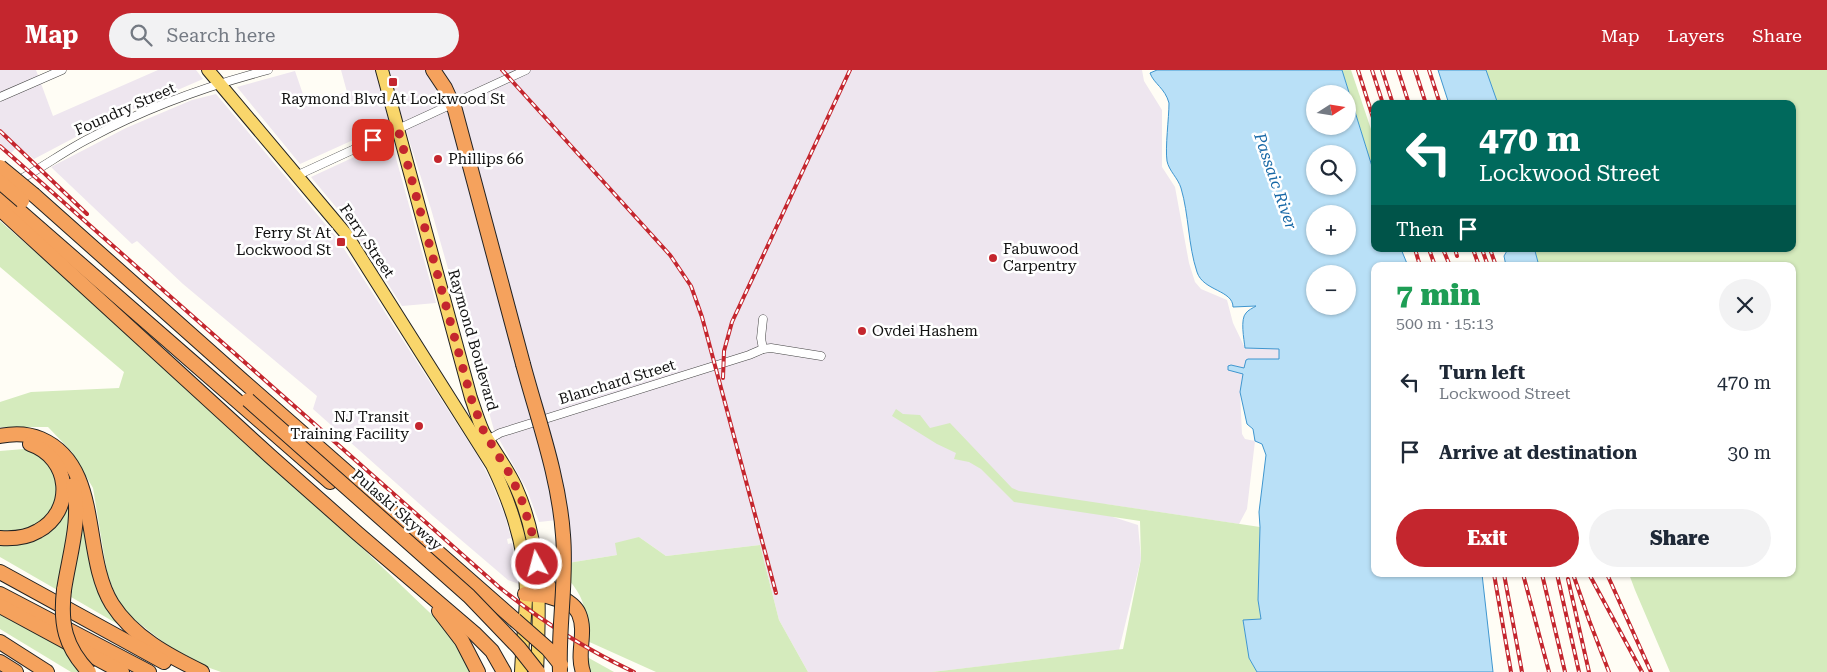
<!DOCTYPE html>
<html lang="en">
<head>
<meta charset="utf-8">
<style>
  :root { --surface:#fff; --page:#f2f2f3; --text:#1f2937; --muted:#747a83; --accent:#c4262e }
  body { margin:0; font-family:"Roboto Serif",serif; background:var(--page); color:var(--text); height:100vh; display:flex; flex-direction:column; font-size:19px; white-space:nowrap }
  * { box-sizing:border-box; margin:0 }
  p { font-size:16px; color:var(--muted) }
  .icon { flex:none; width:28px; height:28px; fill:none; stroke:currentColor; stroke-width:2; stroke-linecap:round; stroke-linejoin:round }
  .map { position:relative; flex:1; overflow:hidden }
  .side { position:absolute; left:1371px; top:192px; width:425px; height:315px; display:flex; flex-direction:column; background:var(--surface); border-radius:10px; box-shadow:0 1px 4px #0004 }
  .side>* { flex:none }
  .top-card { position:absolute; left:1371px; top:30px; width:425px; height:152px; border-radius:10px; box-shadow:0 1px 4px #0004; background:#00695c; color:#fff; overflow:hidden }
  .needle { width:32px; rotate:78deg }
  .controls { position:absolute; left:1306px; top:15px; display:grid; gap:10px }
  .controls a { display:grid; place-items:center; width:50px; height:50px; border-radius:50%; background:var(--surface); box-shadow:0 1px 4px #0004; font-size:25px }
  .pin { position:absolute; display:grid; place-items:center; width:42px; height:42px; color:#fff; margin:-21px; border-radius:10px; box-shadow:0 2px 8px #0006 }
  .me { position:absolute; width:55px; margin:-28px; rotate:353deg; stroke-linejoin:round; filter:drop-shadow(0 0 4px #0008) }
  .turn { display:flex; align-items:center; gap:18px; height:105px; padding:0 25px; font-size:22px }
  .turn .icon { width:65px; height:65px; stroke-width:2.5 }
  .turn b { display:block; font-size:35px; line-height:42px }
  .then { display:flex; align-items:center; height:48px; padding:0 25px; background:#0003; gap:10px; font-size:19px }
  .round { display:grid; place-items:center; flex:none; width:52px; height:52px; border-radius:26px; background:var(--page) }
  .headline { display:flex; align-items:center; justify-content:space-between; height:85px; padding:0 25px }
  h1 { font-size:30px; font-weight:800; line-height:38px; color:#1e9e55 }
  .action { display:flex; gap:10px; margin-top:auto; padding:10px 25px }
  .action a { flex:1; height:58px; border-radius:30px; background:var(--accent); color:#fff; font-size:20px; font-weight:800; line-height:58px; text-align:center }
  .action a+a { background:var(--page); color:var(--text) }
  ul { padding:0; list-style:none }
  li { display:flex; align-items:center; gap:15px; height:70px; padding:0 25px }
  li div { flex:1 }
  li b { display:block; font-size:19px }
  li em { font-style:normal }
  header { display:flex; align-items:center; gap:30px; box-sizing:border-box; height:70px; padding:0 25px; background:var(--accent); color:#fff }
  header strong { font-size:24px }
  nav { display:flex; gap:28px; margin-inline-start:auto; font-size:18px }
  .search { width:350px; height:45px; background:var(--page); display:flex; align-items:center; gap:12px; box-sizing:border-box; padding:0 18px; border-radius:28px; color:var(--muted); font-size:19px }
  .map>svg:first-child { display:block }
  .industrial { fill:#eee6ef }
  .green { fill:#d5ebbd }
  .water { fill:#b9e0f7; stroke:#3f96cf; fill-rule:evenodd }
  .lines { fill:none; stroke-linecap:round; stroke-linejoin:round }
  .street-casing { stroke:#444; stroke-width:9 }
  .primary-casing { stroke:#222; stroke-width:14 }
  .highway-casing { stroke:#222; stroke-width:16 }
  .street { stroke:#fff; stroke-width:8 }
  .primary { stroke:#f9d66b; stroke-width:12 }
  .highway { stroke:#f5a25d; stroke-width:14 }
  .rail-casing { stroke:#c4262e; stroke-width:4 }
  .rail { stroke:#fff; stroke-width:2; stroke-dasharray:5.5; stroke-linecap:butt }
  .highway-bridge-casing { stroke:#222; stroke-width:16; stroke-linecap:butt }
  .highway-bridge { stroke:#f5a25d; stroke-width:14 }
  .route { stroke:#c4262e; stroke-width:9; stroke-dasharray:0 16.2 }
  .poi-dot { fill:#c4262e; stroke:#fff; stroke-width:2 }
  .labels { text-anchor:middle; stroke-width:5; stroke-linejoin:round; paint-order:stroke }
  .poi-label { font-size:15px; fill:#111; stroke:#fff; text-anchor:start }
  .street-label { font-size:15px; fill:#111; stroke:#fff }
  .water-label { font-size:16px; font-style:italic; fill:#1768a6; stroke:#fff }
</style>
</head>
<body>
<header>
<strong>Map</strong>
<div class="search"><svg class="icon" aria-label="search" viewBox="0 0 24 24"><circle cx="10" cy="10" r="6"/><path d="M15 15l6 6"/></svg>Search here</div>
<nav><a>Map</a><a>Layers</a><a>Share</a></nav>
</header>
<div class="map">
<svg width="1827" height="602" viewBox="0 0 1827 602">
  <rect width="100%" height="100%" fill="#fffdf5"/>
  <g class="industrial">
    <path d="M0 0H36L53 46 158 0H196L203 9 106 51 34 89 18 76 11 83 0 73Z"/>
    <path d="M341 0H1142L1144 11 1162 40V97L1175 117 1189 193 1195 212 1201 219 1227 230 1233 253 1245 278H1279V289H1248L1245 298 1231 295 1228 297V300L1243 303 1240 322 1242 364 1245 369 1255 371 1247 439 1239 454 1105 434 1113 447 1138 455 1141 489 1119 580 932 602H808L779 550 760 475 666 486 639 467 617 485 568 493 566 449 539 452 527 420 494 360 431 139 402 48 300 94 237 17 295 1 306 33 347 22Z"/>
    <path d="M216 24 337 168 479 388 490 409 505 446 511 468 507 469 508 474 512 473 519 514 508 510 433 446 313 339 317 326 183 214 137 171 132 174 51 97 126 58 192 30Z"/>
    <path d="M391 70 436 233 402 236 350 154 311 107Z"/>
  </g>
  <g class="green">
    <path d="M1342 0H1351L1375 71V106Z"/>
    <path d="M1486 0H1827V602H1670L1635 520 1629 504H1792V196H1539L1534 181 1539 179H1792V34H1498Z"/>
    <path d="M0 151 144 277 333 450 451 563 470 602H221L207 597 167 575 121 539 107 503 93 418 72 382 48 357H0V332L31 322 119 318 124 302 0 197Z"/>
    <path d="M896 339 903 344 920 345 930 358 950 353 1012 418 1019 421 1260 457 1258 530 1261 549 1243 551 1249 588 1257 602H932L1123 579 1141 489 1140 451 1014 432 981 399 969 392 954 389 956 383 937 374 892 346Z"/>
    <path d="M24 379 44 388 53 402 58 421 52 439 43 452 28 460 0 461V381Z"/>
    <path d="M69 410V454L59 521 0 487V471L39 467Z"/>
    <path d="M83 437 88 468 128 560 71 527Z"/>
    <path d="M639 467 666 486 760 475 779 550 808 602H656L585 570C586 542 587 531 568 509V493L617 485 615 473Z"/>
    <path d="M0 544 67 580 83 602H71L0 559Z"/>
    <path d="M587 587 614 602H590L583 588Z"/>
  </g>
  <g class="water">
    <path d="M1157 0H1342L1375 106V179H1401L1408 196H1375V504H1482L1493 602H1257L1249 588 1243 550 1261 549 1258 530 1260 457 1259 442 1266 385 1262 374 1255 371 1253 359 1247 354 1240 322 1243 304 1228 300V296L1231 295 1244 298 1246 290 1248 289H1279V279L1245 278C1244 269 1240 249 1246 243 1248 240 1253 238 1256 236L1233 237C1233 220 1203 221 1197 202 1188 175 1189 145 1181 118 1178 108 1169 101 1167 91 1165 77 1169 48 1169 33 1165 18 1154 14 1150 3ZM1315 24H1348V56H1315ZM1315 84H1348V116H1315ZM1315 144H1348V176H1315ZM1315 204H1348V236H1315Z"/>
    <path d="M1438 0H1486L1498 34H1449Z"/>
    <path d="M1508 179H1539L1535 181 1539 196H1506L1504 186Z"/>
  </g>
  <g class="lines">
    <defs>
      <g id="street">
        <path d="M0 27 62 0"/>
        <path d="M298 105 526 0"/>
        <path d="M15 112C41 99 64 81 90 68 146 38 207 16 268 0"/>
        <path d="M763 249 761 268 763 279"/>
        <path d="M486 371 500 363 749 285 763 279 771 278 821 286"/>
      </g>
      <g id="primary">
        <path d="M208 0 346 164 492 395C512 436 527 483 526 529 525 553 522 578 521 602"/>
        <path d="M382 0 471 328C475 339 478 350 483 361 493 380 507 397 516 417 543 477 540 537 537 602"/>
      </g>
      <g id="highway">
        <path d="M433 0 445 18 455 40 523 294"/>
        <path d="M0 124 330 412"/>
        <path d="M34 125 243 311 515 550"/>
        <path d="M0 139 270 386 357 463 474 563 492 581 504 602"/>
        <path d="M0 366C14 363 27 363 41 369 103 396 81 484 112 534 133 567 169 586 202 602"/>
        <path d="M0 468C13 469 26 468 38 461 75 441 71 388 30 374"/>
        <path d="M536 482C540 494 542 509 550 518 559 528 574 532 579 544 587 563 576 583 583 602"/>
        <path d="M0 502 164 592"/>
        <path d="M64 520C69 486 82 448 73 415"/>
        <path d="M0 524 149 602"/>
        <path d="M525 524 547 526 563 531"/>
        <path d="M0 536 122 602"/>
        <path d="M439 541 462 571 478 602"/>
        <path d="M0 572 47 602"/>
        <path d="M0 592 16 602"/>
      </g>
    </defs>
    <use href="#street" class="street-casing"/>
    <use href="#primary" class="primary-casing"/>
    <use href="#highway" class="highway-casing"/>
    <use href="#street" class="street"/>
    <use href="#primary" class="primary"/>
    <use href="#highway" class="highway"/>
    <defs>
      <g id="rail">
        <path d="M502 0 670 185 691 216 702 247 776 523"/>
        <path d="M1358 0 1375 54"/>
        <path d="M1372 0 1383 34"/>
        <path d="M1382 0 1393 34"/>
        <path d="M1398 0 1409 34"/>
        <path d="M1415 0 1426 34"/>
        <path d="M1429 0 1440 34"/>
        <path d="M0 61 87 144"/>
        <path d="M0 76 499 517C540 550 585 579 634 602"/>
        <path d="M1415 179 1420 196"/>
        <path d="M1429 179 1435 196"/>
        <path d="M1443 179 1450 196"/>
        <path d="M1455 179 1457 186"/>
        <path d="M1473 179 1479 196"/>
        <path d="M1482 179 1488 196"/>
        <path d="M1490 179 1496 196"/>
        <path d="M723 308 724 281 732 252 850 0"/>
        <path d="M1494 504 1511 602"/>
        <path d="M1504 504 1522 602"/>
        <path d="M1523 504 1549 602"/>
        <path d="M1542 504 1565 602"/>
        <path d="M1557 504 1579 602"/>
        <path d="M1573 504 1589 550 1609 602"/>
        <path d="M1589 504 1642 602"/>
        <path d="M1607 504 1651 602"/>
        <path d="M1568 509 1589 602"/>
      </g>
    </defs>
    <use href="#rail" class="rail-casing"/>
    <use href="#rail" class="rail"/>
    <defs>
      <g id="highway-bridge">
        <path d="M0 97 34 125"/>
        <path d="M0 112 22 131"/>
        <path d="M523 294C538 350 559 407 563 465 567 511 558 556 560 602"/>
        <path d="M248 330 469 526 519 578 538 602"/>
        <path d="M64 520C60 554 65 577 89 602"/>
        <path d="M515 550 548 579 561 595"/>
      </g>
    </defs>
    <use href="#highway-bridge" class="highway-bridge-casing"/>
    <use href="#highway-bridge" class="highway-bridge"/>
  </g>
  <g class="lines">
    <path class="route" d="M373 70 398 59 471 328 484 362 511 406 522 431 533 466 537 494"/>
  </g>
  <g class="poi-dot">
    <rect x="388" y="7" width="10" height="10" rx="2.5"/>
    <circle cx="438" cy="89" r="5"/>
    <rect x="336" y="167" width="10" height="10" rx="2.5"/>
    <circle cx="993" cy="188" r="5"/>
    <circle cx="862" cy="261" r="5"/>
    <circle cx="419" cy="356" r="5"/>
  </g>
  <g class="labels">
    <g class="poi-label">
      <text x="393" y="34" text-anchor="middle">Raymond Blvd At Lockwood St</text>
      <text x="448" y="94">Phillips 66</text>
      <text x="331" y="168" text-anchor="end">Ferry St At<tspan x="331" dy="17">Lockwood St</tspan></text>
      <text x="1003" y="184">Fabuwood<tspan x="1003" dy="17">Carpentry</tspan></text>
      <text x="872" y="266">Ovdei Hashem</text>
      <text x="409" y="352" text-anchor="end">NJ Transit<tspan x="409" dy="17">Training Facility</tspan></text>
    </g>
    <g class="street-label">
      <text transform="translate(125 39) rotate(-24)" y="5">Foundry Street</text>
      <text transform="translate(367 171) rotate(56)" y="5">Ferry Street</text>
      <text transform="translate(473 270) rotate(74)" y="5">Raymond Boulevard</text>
      <text transform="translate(617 312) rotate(-17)" y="5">Blanchard Street</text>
      <text transform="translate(397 440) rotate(41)" y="5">Pulaski Skyway</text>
    </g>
    <g class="water-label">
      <text transform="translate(1276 111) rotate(71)" y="6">Passaic River</text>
    </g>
  </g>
</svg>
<div class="controls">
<a><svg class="needle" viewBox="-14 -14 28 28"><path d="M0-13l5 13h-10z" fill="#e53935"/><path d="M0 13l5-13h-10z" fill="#747a83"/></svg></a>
<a><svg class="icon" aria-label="search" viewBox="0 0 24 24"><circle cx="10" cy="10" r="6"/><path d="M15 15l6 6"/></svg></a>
<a>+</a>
<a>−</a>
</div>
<div class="pin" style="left:373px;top:70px;background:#d93025"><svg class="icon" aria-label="arrive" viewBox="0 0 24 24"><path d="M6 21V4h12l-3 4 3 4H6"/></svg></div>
<svg class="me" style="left:537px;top:494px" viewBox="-20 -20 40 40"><circle r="17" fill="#c4262e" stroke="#fff" stroke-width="3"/><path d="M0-11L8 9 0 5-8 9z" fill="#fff"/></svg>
<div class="top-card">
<div class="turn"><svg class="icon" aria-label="left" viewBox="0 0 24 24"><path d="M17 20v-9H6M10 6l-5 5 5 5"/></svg><div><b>470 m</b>Lockwood Street</div></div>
<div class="then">Then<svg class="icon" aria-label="arrive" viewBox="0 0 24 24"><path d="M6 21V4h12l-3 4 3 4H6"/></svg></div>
</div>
<section class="side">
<div class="headline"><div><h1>7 min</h1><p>500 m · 15:13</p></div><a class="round"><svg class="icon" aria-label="close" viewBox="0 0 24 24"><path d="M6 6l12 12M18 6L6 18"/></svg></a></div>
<ul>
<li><svg class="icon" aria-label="left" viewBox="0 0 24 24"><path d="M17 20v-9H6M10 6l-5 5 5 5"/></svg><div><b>Turn left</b><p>Lockwood Street</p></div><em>470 m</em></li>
<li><svg class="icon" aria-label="arrive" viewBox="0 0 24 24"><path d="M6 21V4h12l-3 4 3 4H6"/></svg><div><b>Arrive at destination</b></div><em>30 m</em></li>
</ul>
<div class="action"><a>Exit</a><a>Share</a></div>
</section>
</div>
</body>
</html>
